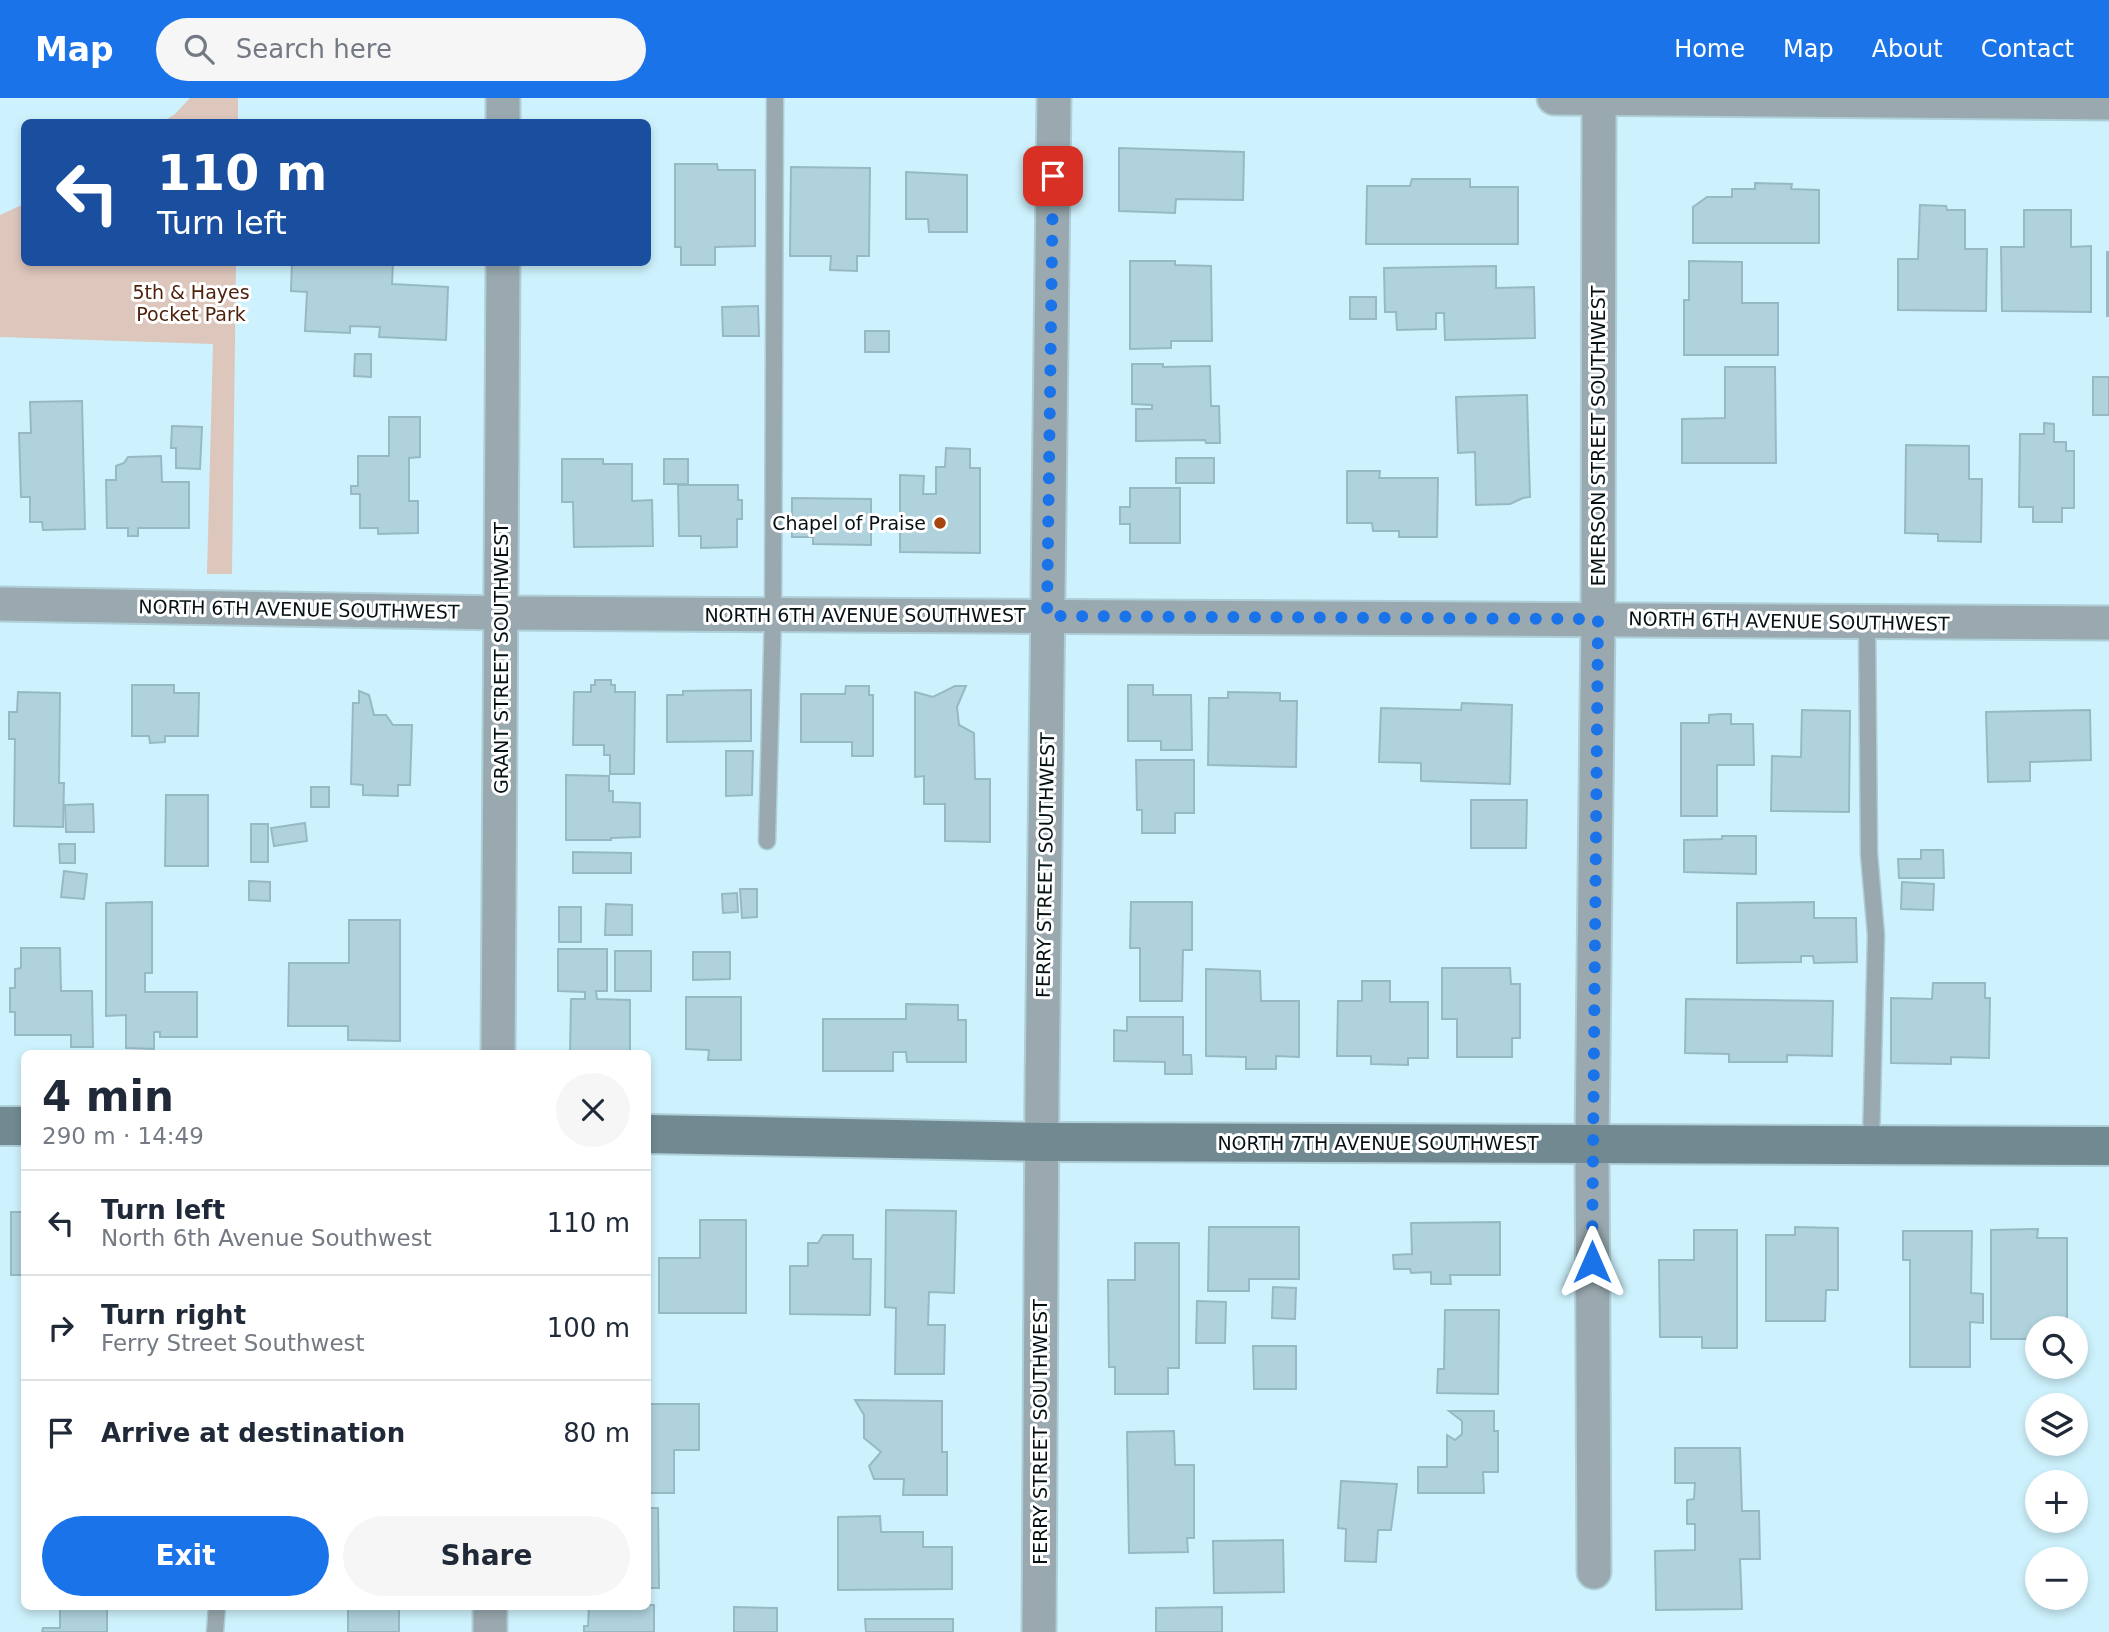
<!DOCTYPE html>
<html lang="en">
<head>
<meta charset="utf-8">
<style>
  :root { --surface:#fff; --page:#f6f6f7; --text:#1f2937; --muted:#747a83; --line:#e0e1e3; --accent:#1a73e8 }
  body { margin:0; font-family:"DejaVu Sans",sans-serif; background:var(--page); color:var(--text); height:100vh; display:flex; flex-direction:column; font-size:26px; white-space:nowrap }
  * { box-sizing:border-box; margin:0 }
  p { font-size:23px; color:var(--muted) }
  .icon { flex:none; width:38px; height:38px; fill:none; stroke:currentColor; stroke-width:2; stroke-linecap:round; stroke-linejoin:round }
  .map { position:relative; flex:1; overflow:hidden }
  .details { position:absolute; left:21px; top:952px; width:630px; height:560px; display:flex; flex-direction:column; background:var(--surface); border-radius:10px; box-shadow:0 4px 10px #0003 }
  .details>* { flex:none }
  .banner { position:absolute; left:21px; top:21px; width:630px; height:147px; border-radius:10px; box-shadow:0 4px 10px #0003; background:#1a4fa0; color:#fff; overflow:hidden }
  .buttons { position:absolute; left:2025px; top:1218px; display:grid; gap:14px }
  .buttons a { display:grid; place-items:center; width:63px; height:63px; border-radius:50%; background:var(--surface); box-shadow:0 4px 10px #0003; font-size:35px }
  .pin { position:absolute; display:grid; place-items:center; width:60px; height:60px; color:#fff; margin:-30px; border-radius:14px; box-shadow:0 4px 10px #0006 }
  .me { position:absolute; width:77px; margin:-38px; rotate:0deg; stroke-linejoin:round; filter:drop-shadow(0 0 5px #0008) }
  .turn { display:flex; align-items:center; gap:24px; height:147px; padding:0 21px; font-size:32px }
  .turn .icon { width:91px; height:91px; stroke-width:2.5 }
  .turn b { display:block; font-size:49px; line-height:60px }
  .round { display:grid; place-items:center; flex:none; width:74px; height:74px; border-radius:37px; background:var(--page) }
  .headline { display:flex; align-items:center; justify-content:space-between; height:119px; padding:0 21px }
  h1 { font-size:42px; font-weight:700; line-height:52px }
  .button { display:flex; gap:14px; margin-top:auto; padding:14px 21px }
  .button a { flex:1; height:80px; border-radius:42px; background:var(--accent); color:#fff; font-size:28px; font-weight:700; line-height:80px; text-align:center }
  .button a+a { background:var(--page); color:var(--text) }
  ul { padding:0; list-style:none }
  li { display:flex; align-items:center; gap:21px; height:105px; padding:0 21px; border-top:2px solid var(--line) }
  li div { flex:1 }
  li b { display:block; font-size:26px }
  li em { font-style:normal }
  header { display:flex; align-items:center; gap:42px; box-sizing:border-box; height:98px; padding:0 35px; background:var(--accent); color:#fff }
  header strong { font-size:33px }
  nav { display:flex; gap:38px; margin-inline-start:auto; font-size:24px }
  .search { width:490px; height:63px; background:var(--page); display:flex; align-items:center; gap:18px; box-sizing:border-box; padding:0 24px; border-radius:38px; color:var(--muted); font-size:26px }
  .map>svg:first-child { display:block }
  .green { fill:#ddc6bc }
  .building { fill:#b0d2dd; stroke:#97b9c3; stroke-width:2 }
  .lines { fill:none; stroke-linecap:round; stroke-linejoin:round }
  .lane-casing { stroke:#aeced8; stroke-width:19 }
  .street-casing { stroke:#aeced8; stroke-width:37 }
  .secondary-casing { stroke:#aeced8; stroke-width:42 }
  .lane { stroke:#99a9af; stroke-width:16 }
  .street { stroke:#99a9af; stroke-width:33 }
  .secondary { stroke:#718a91; stroke-width:38 }
  .route { stroke:#1a73e8; stroke-width:12; stroke-dasharray:0 21.6 }
  .poi-dot { fill:#a8440d; stroke:#fff; stroke-width:2.5 }
  .labels { text-anchor:middle; stroke-width:6; stroke-linejoin:round; paint-order:stroke }
  .park-label { font-size:19px; fill:#4e210b; stroke:#fff }
  .street-label { font-size:19px; fill:#051115; stroke:#fff }
  .poi-label { font-size:19px; fill:#051115; stroke:#fff; text-anchor:end }
</style>
</head>
<body>
<header>
<strong>Map</strong>
<div class="search"><svg class="icon" aria-label="search" viewBox="0 0 24 24"><circle cx="10" cy="10" r="6"/><path d="M15 15l6 6"/></svg>Search here</div>
<nav><a>Home</a><a>Map</a><a>About</a><a>Contact</a></nav>
</header>
<div class="map">
<svg width="2109" height="1534" viewBox="0 0 2109 1534">
  <rect width="100%" height="100%" fill="#cef2fd"/>
  <g class="green">
    <path d="M190 0H238V24H162L175 16Z"/>
    <path d="M24 106V164L236 165 232 476H207L213 246 0 239V117Z"/>
  </g>
  <g class="building">
    <path d="M1119 50 1244 54 1243 102 1176 101 1175 115 1119 113Z"/>
    <path d="M675 66H717L718 72H755V148L715 149V167H681V149H675Z"/>
    <path d="M791 69 870 70 869 158H857V173L830 172 831 158H790Z"/>
    <rect x="648" y="70" width="1" height="41"/>
    <path d="M906 74 967 77V134H929L928 121H906Z"/>
    <path d="M1412 81H1470V89H1518V146H1366L1367 88H1410Z"/>
    <path d="M1755 85 1792 86 1791 91 1819 92V145H1693V109L1707 99H1732V91H1755Z"/>
    <path d="M1920 107 1946 108 1947 112H1965V151H1987L1986 213 1898 212V161H1918Z"/>
    <path d="M2024 112H2071V149L2091 148V214L2002 213 2001 149H2024Z"/>
    <rect x="2107" y="154" width="2" height="64"/>
    <path d="M1130 163H1175V167L1211 168 1212 243H1171V250L1130 251Z"/>
    <path d="M1689 163 1742 164V205H1778V257H1684V202H1689Z"/>
    <path d="M292 164H393L392 186 448 189 446 242 379 239 380 229 350 228V235L305 233 307 194 291 193Z"/>
    <path d="M1496 168V190L1534 189 1535 240 1445 242 1444 215H1436V231L1397 232 1396 214H1385L1384 170Z"/>
    <rect x="1350" y="199" width="26" height="22"/>
    <path d="M758 208 759 238H723L722 209Z"/>
    <rect x="865" y="233" width="24" height="21"/>
    <path d="M355 256H371V279L354 278Z"/>
    <path d="M1132 266H1163V269L1210 268 1211 308H1219L1220 345H1206L1205 342 1136 343V311H1152V307L1132 306Z"/>
    <path d="M1725 269H1775L1776 365H1682V321L1725 320Z"/>
    <rect x="2093" y="279" width="16" height="38"/>
    <path d="M1527 297 1530 399 1523 400 1510 406 1476 407 1475 354 1458 355 1456 299Z"/>
    <path d="M82 303 85 431 43 432 42 424H30V399H21L19 335H31L30 304Z"/>
    <path d="M389 319H420V359L409 360V403H418V435L378 436V430H360V396H351V388H358V358H389Z"/>
    <path d="M2044 325 2054 326V344H2066V353H2074V410H2062V424H2033V409H2019L2020 336H2044Z"/>
    <path d="M172 328 202 329 200 371 176 370V350H171Z"/>
    <path d="M1906 347 1969 348V381H1982L1981 444 1938 443V436L1905 435Z"/>
    <path d="M946 350 970 351V370H980V455L900 454V377L924 378 923 396H936V369H945Z"/>
    <path d="M161 358 162 384H189V430H138V438H128V430H107L106 382H116V368L124 365 128 359Z"/>
    <rect x="1176" y="360" width="38" height="25"/>
    <path d="M562 361H603V366H632V403L652 402 653 448 574 449 573 404H562Z"/>
    <rect x="664" y="361" width="24" height="25"/>
    <path d="M1347 373H1380L1379 380H1438L1437 439H1399V433H1373L1372 425H1347Z"/>
    <path d="M678 387H738V402H742V421H737V449L701 450V438H679Z"/>
    <path d="M1130 390H1180V445H1130V426H1120V409H1130Z"/>
    <path d="M792 400 871 401V447L813 446V439H792Z"/>
    <path d="M595 582H611V587H615V594H635L634 676H610V657H604V647H573L574 594H591V587H595Z"/>
    <path d="M132 587H174V595H199L198 638H165V644L150 645 149 638H132Z"/>
    <path d="M1128 587H1153V597H1191L1192 652H1161V643H1128Z"/>
    <path d="M846 588H869V597H873V658H852V644H801V596H845Z"/>
    <path d="M955 588H966L957 609 959 627 974 635 975 681H990V744L945 743V706H924V678L915 679V594L933 599Z"/>
    <path d="M751 592V643L667 644V597H683V593Z"/>
    <path d="M359 593 369 597 374 617H386L393 627H412L410 687H398V698L363 697V687L351 686 353 605H359Z"/>
    <path d="M18 594 60 595 59 685H64L63 729 14 728 15 641H9V614H17Z"/>
    <path d="M1228 594 1280 595V603H1297L1296 669 1208 667 1209 600H1228Z"/>
    <path d="M1462 605 1512 607 1510 686 1421 683V665L1379 664 1381 610 1461 612Z"/>
    <path d="M1802 612 1850 613 1849 714 1771 713 1772 658 1801 659Z"/>
    <path d="M2090 612 2091 662 2030 664V683L1988 684 1986 614Z"/>
    <path d="M1720 616H1731V626H1753L1754 667H1717V718H1681V625H1709V617Z"/>
    <path d="M726 653H753L752 697 726 698Z"/>
    <path d="M1136 662H1194V715H1175V735H1142V712H1137Z"/>
    <path d="M566 677 609 678V693H613V704L640 705V739L611 740V742H566Z"/>
    <rect x="311" y="689" width="18" height="20"/>
    <path d="M166 697H208V768H165Z"/>
    <path d="M1471 702H1527L1526 750H1471Z"/>
    <path d="M93 706 94 734H66L65 707Z"/>
    <path d="M305 725 307 743 274 748 271 730Z"/>
    <rect x="251" y="726" width="17" height="38"/>
    <path d="M1722 738H1756V776L1684 774V742L1722 741Z"/>
    <path d="M59 746H75V765H60Z"/>
    <path d="M1921 752H1943L1944 780H1899L1898 761H1921Z"/>
    <path d="M573 754 631 755V775H573Z"/>
    <path d="M64 773 87 776 84 801 61 799Z"/>
    <path d="M249 783 270 784V803L249 802Z"/>
    <path d="M1902 784 1934 786 1933 812 1901 811Z"/>
    <path d="M740 791H757V819L742 820Z"/>
    <path d="M737 795 738 814 723 815 722 796Z"/>
    <path d="M152 804V875H145V894H197V939H160V934H154V951L126 950V917L106 918V805Z"/>
    <path d="M1131 804H1192V852H1183L1182 903H1140V850H1130Z"/>
    <path d="M1814 804V820H1856L1857 864 1814 865 1813 858H1801V864L1737 865V805Z"/>
    <path d="M606 806 632 807V837H605Z"/>
    <rect x="559" y="809" width="22" height="35"/>
    <path d="M349 822H400V943L348 942V928H288L289 865H349Z"/>
    <path d="M21 850H60L61 893H92L93 949H71V937H15V914H10V890H15V871L21 870Z"/>
    <path d="M558 851H607V893H596L597 901 630 902V956H570L571 901H585V894L558 893Z"/>
    <rect x="615" y="853" width="36" height="40"/>
    <path d="M693 854H730V881L693 882Z"/>
    <path d="M1442 870H1510L1511 886H1520V940H1512V959H1457V921H1442Z"/>
    <path d="M1206 871 1260 873 1261 903H1299V959L1276 958V971H1246V959L1206 958Z"/>
    <path d="M1362 883H1390V904H1428V960H1408V967L1371 966V958H1337L1338 903H1362Z"/>
    <path d="M1933 885H1985V900H1990L1989 960 1951 959V966L1891 965V900L1932 901Z"/>
    <path d="M686 899H741V962H708L709 952 686 951Z"/>
    <path d="M1686 901 1833 903 1832 958 1787 957V964H1729V956L1685 955Z"/>
    <path d="M906 906 958 907V922H966V964H907L906 954H893V973H823V921H906Z"/>
    <path d="M1127 919H1183V957H1191L1192 976H1165V964L1114 963V932L1127 933Z"/>
    <path d="M886 1112 956 1113 954 1195 929 1194 928 1227H945L944 1276H895L896 1210 885 1209Z"/>
    <rect x="11" y="1114" width="13" height="63"/>
    <path d="M700 1122H746V1215H659V1160H700Z"/>
    <path d="M1500 1124V1177H1450L1451 1186H1431V1174L1411 1175 1410 1171H1394L1393 1157 1412 1156 1411 1125Z"/>
    <path d="M1209 1129H1299V1181H1249V1193H1208Z"/>
    <path d="M1795 1129 1838 1130V1192H1826L1825 1223H1766V1137H1795Z"/>
    <path d="M2038 1131 2037 1140H2067V1229L2037 1230V1241H1991V1132Z"/>
    <path d="M1694 1132H1737V1250H1702V1239H1660L1659 1162H1694Z"/>
    <path d="M1903 1133H1972L1971 1195 1983 1196V1225L1970 1224V1269H1910V1162H1903Z"/>
    <path d="M823 1137H853V1161H871L870 1217 790 1216V1168H808V1145H818Z"/>
    <path d="M1135 1145H1179V1270H1168V1296H1115V1269H1109L1108 1182H1135Z"/>
    <path d="M1273 1189 1296 1190 1295 1221 1272 1220Z"/>
    <path d="M1197 1203 1226 1204 1225 1245H1196Z"/>
    <path d="M1445 1212H1499L1498 1296 1437 1295 1438 1271H1444Z"/>
    <path d="M1253 1248H1296V1291H1254Z"/>
    <path d="M855 1302 942 1303V1354H947V1397H903L904 1381H874L869 1368 881 1354 864 1340V1317Z"/>
    <path d="M648 1306H699V1352H674V1395H648Z"/>
    <path d="M1449 1313H1494V1333H1498V1374H1483L1484 1395H1418V1369H1447V1337L1455 1342 1462 1336V1323Z"/>
    <path d="M1174 1333 1175 1367H1194V1440H1187L1188 1454 1129 1455 1127 1334Z"/>
    <path d="M1675 1350H1740L1742 1413H1759L1760 1461H1740L1742 1511 1656 1512 1655 1453 1695 1452V1426H1687V1402L1694 1401 1695 1385H1675Z"/>
    <path d="M1341 1383 1397 1386 1391 1432H1378L1376 1464 1345 1463 1346 1431 1338 1430Z"/>
    <path d="M648 1410H658L659 1490H648Z"/>
    <path d="M880 1418 881 1434H923V1449H952V1491L838 1492V1419Z"/>
    <path d="M1283 1442 1284 1494 1214 1495 1213 1443Z"/>
    <path d="M648 1507H654V1534H584V1528H588L589 1508Z"/>
    <path d="M60 1508H107V1534H42L43 1530H60Z"/>
    <rect x="348" y="1509" width="51" height="25"/>
    <path d="M734 1509 777 1510V1534H734Z"/>
    <path d="M1222 1509V1534H1156V1510Z"/>
    <path d="M865 1521H953V1534H866Z"/>
  </g>
  <g class="lines">
    <defs>
      <g id="lane">
        <path d="M1867 524 1869 756 1876 837 1871 1047"/>
        <path d="M767 743 773 517 775 0"/>
        <path d="M215 1534 217 1508"/>
      </g>
      <g id="street">
        <path d="M1554 0 2109 5"/>
        <path d="M503 24V0"/>
        <path d="M0 506 501 515 2109 525"/>
        <path d="M498 956 503 164"/>
        <path d="M1594 1474 1592 1045 1598 521 1599 0"/>
        <path d="M490 1534V1508"/>
        <path d="M1039 1534 1042 991 1054 0"/>
      </g>
      <g id="secondary">
        <path d="M0 1028H24"/>
        <path d="M648 1036 1042 1044 2109 1048"/>
      </g>
    </defs>
    <use href="#lane" class="lane-casing"/>
    <use href="#street" class="street-casing"/>
    <use href="#secondary" class="secondary-casing"/>
    <use href="#lane" class="lane"/>
    <use href="#street" class="street"/>
    <use href="#secondary" class="secondary"/>
  </g>
  <g class="lines">
    <path class="route" d="M1053 78 1047 518 1598 521 1592 1164"/>
  </g>
  <circle class="poi-dot" cx="940" cy="425" r="7"/>
  <g class="labels">
    <g class="park-label">
      <text x="191" y="201">5th &amp; Hayes<tspan x="191" dy="22">Pocket Park</tspan></text>
    </g>
    <g class="street-label">
      <text transform="translate(1598 338) rotate(-90)" y="7">EMERSON STREET SOUTHWEST</text>
      <text transform="translate(299 511) rotate(1)" y="7">NORTH 6TH AVENUE SOUTHWEST</text>
      <text x="865" y="524">NORTH 6TH AVENUE SOUTHWEST</text>
      <text transform="translate(1789 523) rotate(1)" y="7">NORTH 6TH AVENUE SOUTHWEST</text>
      <text transform="translate(501 560) rotate(-90)" y="7">GRANT STREET SOUTHWEST</text>
      <text transform="translate(1045 767) rotate(-89)" y="7">FERRY STREET SOUTHWEST</text>
      <text x="1378" y="1052">NORTH 7TH AVENUE SOUTHWEST</text>
      <text transform="translate(1040 1334) rotate(-90)" y="7">FERRY STREET SOUTHWEST</text>
    </g>
    <g class="poi-label">
      <text x="926" y="432">Chapel of Praise</text>
    </g>
  </g>
</svg>
<div class="buttons">
<a><svg class="icon" aria-label="search" viewBox="0 0 24 24"><circle cx="10" cy="10" r="6"/><path d="M15 15l6 6"/></svg></a>
<a><svg class="icon" aria-label="layers" viewBox="0 0 24 24"><path d="M12 4l9 5-9 5-9-5zM3 14l9 5 9-5"/></svg></a>
<a>+</a>
<a>−</a>
</div>
<div class="pin" style="left:1053px;top:78px;background:#d93025"><svg class="icon" aria-label="arrive" viewBox="0 0 24 24"><path d="M6 21V4h12l-3 4 3 4H6"/></svg></div>
<svg class="me" style="left:1592px;top:1164px" viewBox="-20 -20 40 40"><path d="M0-17L14 15 0 8-14 15z" fill="#1a73e8" stroke="#fff" stroke-width="4"/></svg>
<div class="banner">
<div class="turn"><svg class="icon" aria-label="left" viewBox="0 0 24 24"><path d="M17 20v-9H6M10 6l-5 5 5 5"/></svg><div><b>110 m</b>Turn left</div></div>
</div>
<section class="details">
<div class="headline"><div><h1>4 min</h1><p>290 m · 14:49</p></div><a class="round"><svg class="icon" aria-label="close" viewBox="0 0 24 24"><path d="M6 6l12 12M18 6L6 18"/></svg></a></div>
<ul>
<li><svg class="icon" aria-label="left" viewBox="0 0 24 24"><path d="M17 20v-9H6M10 6l-5 5 5 5"/></svg><div><b>Turn left</b><p>North 6th Avenue Southwest</p></div><em>110 m</em></li>
<li><svg class="icon" aria-label="right" viewBox="0 0 24 24"><path d="M7 20v-9h11M14 6l5 5-5 5"/></svg><div><b>Turn right</b><p>Ferry Street Southwest</p></div><em>100 m</em></li>
<li><svg class="icon" aria-label="arrive" viewBox="0 0 24 24"><path d="M6 21V4h12l-3 4 3 4H6"/></svg><div><b>Arrive at destination</b></div><em>80 m</em></li>
</ul>
<div class="button"><a>Exit</a><a>Share</a></div>
</section>
</div>
</body>
</html>
